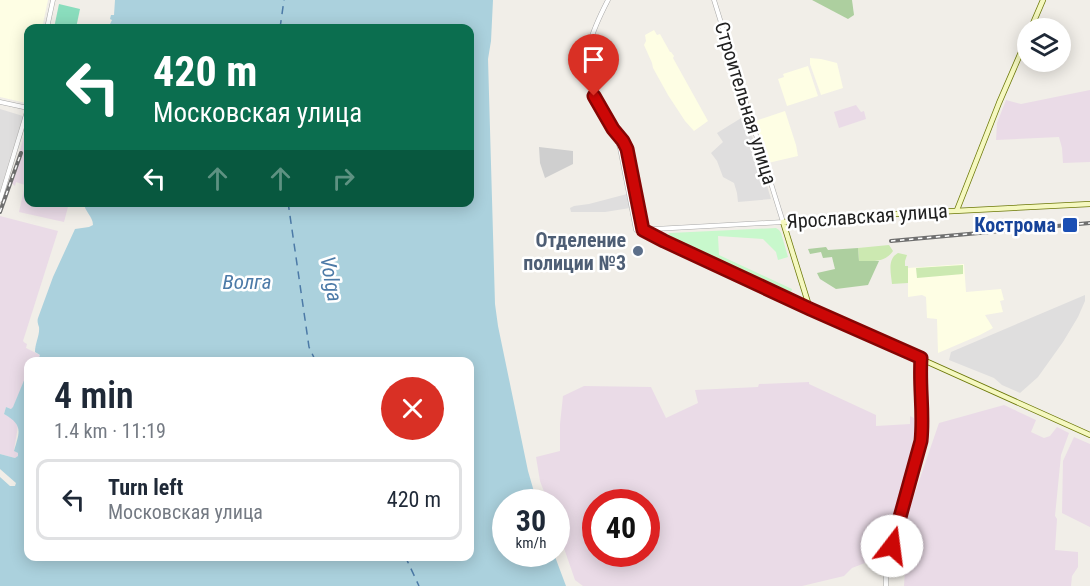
<!DOCTYPE html>
<html lang="en">
<head>
<meta charset="utf-8">
<style>
  :root { --surface:#fff; --page:#f2f2f3; --text:#1f2937; --muted:#747a83; --line:#e0e1e3 }
  body { margin:0; font-family:"Roboto Condensed",sans-serif; background:var(--page); color:var(--text); height:100vh; display:flex; flex-direction:column; font-size:22px; white-space:nowrap }
  * { box-sizing:border-box; margin:0 }
  p { font-size:20px; color:var(--muted) }
  .icon { flex:none; width:33px; height:33px; fill:none; stroke:currentColor; stroke-width:2; stroke-linecap:round; stroke-linejoin:round }
  .map { position:relative; flex:1; overflow:hidden }
  .side { position:absolute; left:24px; top:357px; width:450px; height:204px; display:flex; flex-direction:column; background:var(--surface); border-radius:12px; box-shadow:0 3px 15px #0003 }
  .side>* { flex:none }
  .banner { position:absolute; left:24px; top:24px; width:450px; height:183px; border-radius:12px; box-shadow:0 3px 15px #0003; background:#0b6e4f; color:#fff; overflow:hidden }
  .fabs { position:absolute; left:1017px; top:18px; display:grid; gap:12px }
  .fabs a { display:grid; place-items:center; width:54px; height:54px; border-radius:50%; background:var(--surface); box-shadow:0 3px 15px #0003; font-size:30px }
  .speed { position:absolute; left:492px; top:489px; display:flex; gap:12px; font-size:30px; font-weight:700; text-align:center }
  .speed>* { display:grid; place-content:center; width:78px; height:78px; border-radius:50%; background:var(--surface); box-shadow:0 3px 15px #0003; line-height:1 }
  .speed small { font-size:15px; font-weight:400 }
  .speed .limit { border:9px solid #d22; background:#fff; color:#111 }
  .pin { position:absolute; display:grid; place-items:center; width:51px; height:51px; color:#fff; margin:-62px -26px; border-radius:50% 50% 50% 0; rotate:-45deg; box-shadow:0 0 6px #0007 }
  .pin .icon { rotate:45deg }
  .me { position:absolute; width:66px; margin:-33px; rotate:15deg; stroke-linejoin:round; filter:drop-shadow(0 0 4px #0008) }
  .turn { display:flex; align-items:center; gap:21px; height:126px; padding:0 30px; font-size:27px }
  .turn .icon { width:78px; height:78px; stroke-width:2.5 }
  .turn b { display:block; font-size:42px; line-height:51px }
  .lanes { display:flex; align-items:center; height:57px; padding:0 30px; background:#0003; justify-content:center; gap:30px; direction:ltr }
  .lanes .off { opacity:.35 }
  .round { display:grid; place-items:center; flex:none; width:63px; height:63px; border-radius:32px; background:var(--page) }
  .head { display:flex; align-items:center; justify-content:space-between; height:102px; padding:0 30px }
  h1 { font-size:36px; font-weight:600; line-height:45px }
  ul { padding:0; list-style:none }
  li { display:flex; align-items:center; gap:18px; height:81px; margin:0 12px 9px; padding:0 18px; border:3px solid var(--line); border-radius:12px }
  li div { flex:1 }
  li b { display:block; font-size:22px }
  li em { font-style:normal }
  .map>svg:first-child { display:block }
  .residential { fill:#dfdede }
  .industrial { fill:#eadbe7; fill-rule:evenodd }
  .education { fill:#fefee4 }
  .religious { fill:#cfcfcf }
  .grass { fill:#cce9b1 }
  .forest { fill:#adcf9f }
  .park { fill:#c8f8cc }
  .pitch { fill:#8addbd }
  .water { fill:#abd1dd }
  .lines { fill:none; stroke-linecap:round; stroke-linejoin:round }
  .ferry { stroke:#4c7aa7; stroke-width:1.5; stroke-dasharray:8 6; stroke-linecap:butt }
  .tertiary-casing { stroke:#a8a8a8; stroke-width:5 }
  .secondary-casing { stroke:#6c7808; stroke-width:6 }
  .tertiary { stroke:#fff; stroke-width:4 }
  .secondary { stroke:#f5f8c0; stroke-width:4.5 }
  .rail-casing { stroke:#6f6f6f; stroke-width:4 }
  .rail { stroke:#fff; stroke-width:1.5; stroke-dasharray:4.5; stroke-linecap:butt }
  .route-casing { stroke:#850504; stroke-width:15 }
  .route { stroke:#cc0706; stroke-width:10 }
  .transit-dot { fill:#1a4fb4; stroke:#fff; stroke-width:2 }
  .service-dot { fill:#5c6f8a; stroke:#fff; stroke-width:2 }
  .labels { text-anchor:middle; stroke-width:5; stroke-linejoin:round; paint-order:stroke }
  .street-label { font-size:20px; fill:#212121; stroke:#fff }
  .transit-label { font-size:20px; font-weight:bold; fill:#164399; stroke:#fff; text-anchor:end }
  .service-label { font-size:20px; font-weight:bold; fill:#4e5e75; stroke:#fff; text-anchor:end }
  .water-label { font-size:21px; font-style:italic; fill:#4c7aa7; stroke:#fff }
</style>
</head>
<body>
<div class="map">
<svg width="1090" height="586" viewBox="0 0 1090 586">
  <rect width="100%" height="100%" fill="#f1eee8"/>
  <g class="residential">
    <path d="M0 109 23 116 0 191Z"/>
    <path d="M746 115 750 129 771 199 738 202 737 193 734 183 723 177 717 161 711 153 723 142 717 133Z"/>
    <path d="M627 194 630 208 605 212H571L570 208 574 206 589 204Z"/>
    <path d="M1085 295V301L1078 317 1063 342 1038 377 1020 393 1002 385 994 378 949 360 951 352Z"/>
  </g>
  <g class="industrial">
    <path d="M1090 90V162L1063 163 1062 148 1059 137 996 140 997 123 1006 100 1021 104Z"/>
    <path d="M856 105 861 112 864 111 866 119 839 128 834 112Z"/>
    <path d="M28 124V202L69 203 64 222 19 212 25 185 16 182 15 186 10 182Z"/>
    <path d="M0 216 58 231 23 341 25 343 27 344 26 348 40 355 37 361 28 362V375L25 379 13 408 11 409 6 407 4 414 15 420 18 426 14 450 18 453 19 456 15 458 0 454Z"/>
    <path d="M809 382V384L876 415V426L910 424V416L914 418 915 432 901 493 883 556 852 568 844 576 802 586H583L575 580 557 528 556 502H548L540 481 536 457 560 451V424L563 396 584 386 651 387 666 418 698 403 695 390 758 387 759 384ZM646 502V554H596V502Z"/>
    <path d="M1004 405 1036 420 1031 432 1044 438 1050 436 1057 427 1069 433 1061 455 1055 516 1057 519 1055 550 1078 552V567L1072 576 1071 586H904L905 570 891 568 899 539 939 423Z"/>
    <path d="M1074 437 1090 444V527L1062 513 1063 461Z"/>
  </g>
  <g class="education">
    <path d="M0 0H48L42 28H28V92L26 103 0 97Z"/>
    <path d="M654 30 657 35 660 34 670 52H671L674 56 673 58 708 121 694 131 685 121 668 95 653 68 652 63 644 45 646 41 645 35Z"/>
    <path d="M810 58 821 59 837 63 843 88 821 95 810 64Z"/>
    <path d="M808 66 818 96 787 106 778 79 784 77 783 74Z"/>
    <path d="M785 111 796 145 798 156 768 163 755 121Z"/>
    <path d="M964 264 966 292 1001 289 1004 300 1000 301 1003 312 985 315 993 328 980 335 938 353 937 319 927 318 926 297 922 295 908 297V268Z"/>
  </g>
  <path class="religious" d="M539 147 573 151V164L545 178 540 163Z"/>
  <g class="grass">
    <path d="M889 245 893 251C885 263 872 261 859 261L858 248Z"/>
    <path d="M898 253 907 255 905 261V266H908V283L892 284C891 273 887 259 898 253Z"/>
    <path d="M963 265V274L917 278 916 268Z"/>
  </g>
  <g class="forest">
    <path d="M812 0H852L854 15 848 19Z"/>
    <path d="M826 247 828 250 858 248 859 261H879L868 285 836 289 820 279 817 273 835 269 832 257 823 258 821 252 810 254 808 249Z"/>
  </g>
  <path class="park" d="M776 228 779 230 781 233 788 257 778 260 776 252 763 239 718 236 719 255 792 289 790 297 669 240 666 235 670 233Z"/>
  <path class="pitch" d="M59 4 80 9 76 28H54Z"/>
  <path class="water" d="M115 0H493L491 41 488 59 495 304 498 326 528 471 537 502H506V554H554L566 586H0V477L10 486H15L16 483 0 469V454L15 458 18 456V453L14 451C20 431 23 425 4 414L6 407 11 409 13 407 25 378 28 375V556H470V362H37L40 355 35 352C35 343 40 335 39 327 38 324 37 321 38 318L53 277 75 229 89 227 93 225C93 216 84 211 84 203L470 202V28H104L110 24 112 20 110 19 111 15H114Z"/>
  <g class="lines">
    <g class="ferry">
      <path d="M280 28 284 0"/>
      <path d="M288 202 309 347 316 362"/>
      <path d="M405 556 419 586"/>
    </g>
    <defs>
      <g id="tertiary">
        <path d="M608 0C593 29 578 61 593 93 602 112 614 129 620 148L636 230 783 222 714 0"/>
        <path d="M47 28 53 0"/>
        <path d="M0 102 28 108 0 200"/>
        <path d="M615 132 623 141 628 151 643 229"/>
        <path d="M645 230 665 241 810 309"/>
        <path d="M886 586V569L890 554 921 441C924 413 919 386 921 359"/>
      </g>
      <g id="secondary">
        <path d="M1031 28 1043 0"/>
        <path d="M1090 204 895 214 783 222 810 309 1090 435"/>
        <path d="M957 210 999 103 1028 36"/>
      </g>
    </defs>
    <use href="#tertiary" class="tertiary-casing"/>
    <use href="#secondary" class="secondary-casing"/>
    <use href="#tertiary" class="tertiary"/>
    <use href="#secondary" class="secondary"/>
    <defs>
      <g id="rail">
        <path d="M0 212 21 153"/>
        <path d="M891 241 1090 223"/>
      </g>
    </defs>
    <use href="#rail" class="rail-casing"/>
    <use href="#rail" class="rail"/>
  </g>
  <g class="lines">
    <defs>
      <path id="route" d="M594 96 613 129 623 141 627 149 643 230 664 241 810 309 921 358C919 386 924 413 921 441L892 546"/>
    </defs>
    <use href="#route" class="route-casing"/>
    <use href="#route" class="route"/>
  </g>
  <rect class="transit-dot" x="1062" y="217" width="16" height="16" rx="3"/>
  <circle class="service-dot" cx="638" cy="251" r="6"/>
  <g class="labels">
    <g class="street-label">
      <text transform="translate(746 103) rotate(73)" y="7">Строительная улица</text>
      <text transform="translate(867 216) rotate(-4)" y="7">Ярославская улица</text>
    </g>
    <g class="transit-label">
      <text x="1056" y="232">Кострома</text>
    </g>
    <g class="service-label">
      <text x="626" y="247">Отделение<tspan x="626" dy="23">полиции №3</tspan></text>
    </g>
    <g class="water-label">
      <text transform="translate(331 279) rotate(80)" y="7">Volga</text>
      <text x="247" y="289">Волга</text>
    </g>
  </g>
</svg>
<div class="fabs">
<a><svg class="icon" aria-label="layers" viewBox="0 0 24 24"><path d="M12 4l9 5-9 5-9-5zM3 14l9 5 9-5"/></svg></a>
</div>
<div class="speed"><div>30<small>km/h</small></div><div class="limit">40</div></div>
<div class="pin" style="left:594px;top:96px;background:#d93025"><svg class="icon" aria-label="arrive" viewBox="0 0 24 24"><path d="M6 21V4h12l-3 4 3 4H6"/></svg></div>
<svg class="me" style="left:892px;top:546px" viewBox="-20 -20 40 40"><circle r="19" fill="#fff"/><path d="M0-13L10 11 0 6-10 11z" fill="#cc0706"/></svg>
<div class="banner">
<div class="turn"><svg class="icon" aria-label="left" viewBox="0 0 24 24"><path d="M17 20v-9H6M10 6l-5 5 5 5"/></svg><div><b>420 m</b>Московская улица</div></div>
<div class="lanes"><svg class="icon" aria-label="left" viewBox="0 0 24 24"><path d="M17 20v-9H6M10 6l-5 5 5 5"/></svg><svg class="icon off" aria-label="ahead" viewBox="0 0 24 24"><path d="M12 20V5M6 11l6-6 6 6"/></svg><svg class="icon off" aria-label="ahead" viewBox="0 0 24 24"><path d="M12 20V5M6 11l6-6 6 6"/></svg><svg class="icon off" aria-label="right" viewBox="0 0 24 24"><path d="M7 20v-9h11M14 6l5 5-5 5"/></svg></div>
</div>
<section class="side">
<div class="head"><div><h1>4 min</h1><p>1.4 km · 11:19</p></div><a class="round" style="background:#d93025;color:#fff"><svg class="icon" aria-label="close" viewBox="0 0 24 24"><path d="M6 6l12 12M18 6L6 18"/></svg></a></div>
<ul>
<li><svg class="icon" aria-label="left" viewBox="0 0 24 24"><path d="M17 20v-9H6M10 6l-5 5 5 5"/></svg><div><b>Turn left</b><p>Московская улица</p></div><em>420 m</em></li>
</ul>
</section>
</div>
</body>
</html>
